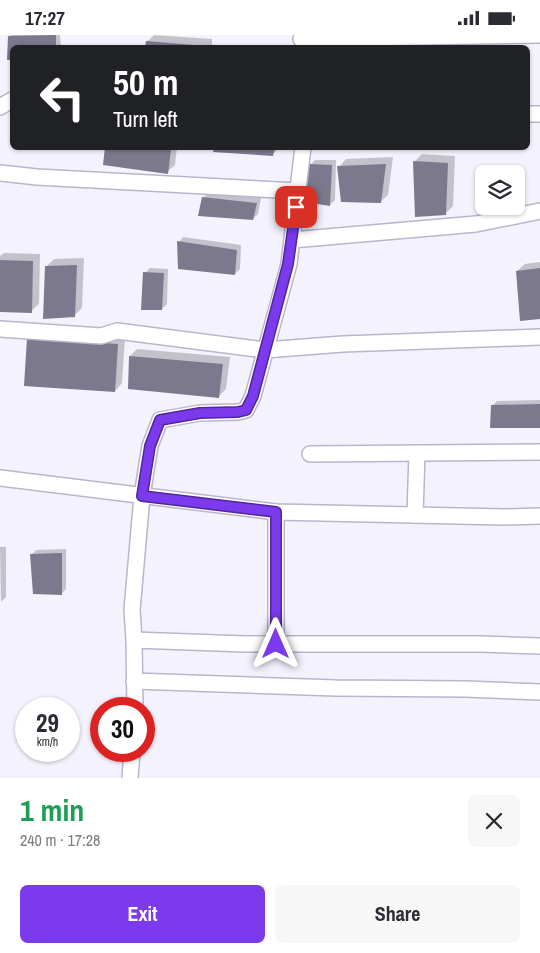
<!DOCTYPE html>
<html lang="en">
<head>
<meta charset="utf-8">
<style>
  :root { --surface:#fff; --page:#f7f7f7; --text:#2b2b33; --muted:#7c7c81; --accent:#7c3aed }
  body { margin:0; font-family:"Archivo Narrow",sans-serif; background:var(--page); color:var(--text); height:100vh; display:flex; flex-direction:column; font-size:19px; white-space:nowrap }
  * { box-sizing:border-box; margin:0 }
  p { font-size:16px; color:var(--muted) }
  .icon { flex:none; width:28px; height:28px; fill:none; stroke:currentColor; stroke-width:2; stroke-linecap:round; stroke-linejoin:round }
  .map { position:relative; height:743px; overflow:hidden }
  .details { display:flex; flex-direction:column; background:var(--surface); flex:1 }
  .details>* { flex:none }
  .top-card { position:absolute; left:10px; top:10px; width:520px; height:105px; border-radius:8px; box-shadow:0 1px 4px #0004; background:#202124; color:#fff; overflow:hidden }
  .controls { position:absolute; left:475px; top:130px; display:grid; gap:10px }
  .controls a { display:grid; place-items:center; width:50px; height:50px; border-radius:8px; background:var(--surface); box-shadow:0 1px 4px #0004; font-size:25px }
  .speed { position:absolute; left:15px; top:662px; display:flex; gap:10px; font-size:25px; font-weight:700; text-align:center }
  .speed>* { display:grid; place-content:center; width:65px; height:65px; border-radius:50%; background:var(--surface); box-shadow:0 1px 4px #0004; line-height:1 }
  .speed small { font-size:12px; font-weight:400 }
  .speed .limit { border:8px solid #d22; background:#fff; color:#111 }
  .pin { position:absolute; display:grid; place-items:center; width:42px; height:42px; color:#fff; margin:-21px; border-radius:10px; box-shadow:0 2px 8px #0006 }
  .me { position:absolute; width:55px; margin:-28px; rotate:0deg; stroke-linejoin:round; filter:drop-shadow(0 0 4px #0008) }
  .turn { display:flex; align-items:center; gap:18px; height:105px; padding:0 20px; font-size:22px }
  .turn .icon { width:65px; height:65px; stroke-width:2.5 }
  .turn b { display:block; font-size:35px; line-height:42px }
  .round { display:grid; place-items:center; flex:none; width:52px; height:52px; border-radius:8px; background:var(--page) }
  .overview { display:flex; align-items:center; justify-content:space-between; height:85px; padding:0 20px }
  h1 { font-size:30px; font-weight:800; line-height:38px; color:#1e9e55 }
  .button { display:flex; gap:10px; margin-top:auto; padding:10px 20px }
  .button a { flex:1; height:58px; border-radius:8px; background:var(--accent); color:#fff; font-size:20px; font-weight:800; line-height:58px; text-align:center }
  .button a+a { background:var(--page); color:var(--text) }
  .status { display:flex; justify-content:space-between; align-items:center; height:35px; padding:0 25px; background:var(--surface); direction:ltr }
  .status svg { height:14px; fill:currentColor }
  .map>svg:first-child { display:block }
  .shadow { fill:#0003 }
  .building { fill:#7c788e }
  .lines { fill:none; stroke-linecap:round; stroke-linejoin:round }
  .street-casing { stroke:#bab5cd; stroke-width:18 }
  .street { stroke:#fff; stroke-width:15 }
  .route-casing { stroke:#51269a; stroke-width:12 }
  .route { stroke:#7c3aed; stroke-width:9 }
</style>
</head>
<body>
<div class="status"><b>17:27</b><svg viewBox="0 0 49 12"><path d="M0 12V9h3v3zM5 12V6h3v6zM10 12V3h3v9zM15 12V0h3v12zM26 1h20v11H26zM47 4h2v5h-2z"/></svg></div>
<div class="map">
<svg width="540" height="743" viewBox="0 0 540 743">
  <rect width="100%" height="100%" fill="#f4f3fd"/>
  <g class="shadow">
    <path d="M11 0H60L61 12H12V24L8 23Z"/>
    <path d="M154 0 212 4V12H146L147 7Z"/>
    <path d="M107 112H177L175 130 167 137Z"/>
    <path d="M215 112H280L273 119Z"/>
    <path d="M422 119 455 121 453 171 445 179 414 127Z"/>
    <path d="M393 122 388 160 380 167 339 132 346 124Z"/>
    <path d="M315 125H336L335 165 330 170 310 130Z"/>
    <path d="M208 158 261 163 258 179 253 184 203 163Z"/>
    <path d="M183 202 241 210 240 234 235 239 179 207Z"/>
    <path d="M4 218 40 219 39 269 31 276 0 275V221Z"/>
    <path d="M84 223 82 273 74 281 46 232 54 224Z"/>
    <path d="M540 227V283L517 236 525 229Z"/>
    <path d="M150 233 168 234 167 269 162 274 145 238Z"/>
    <path d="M35 297 125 302 122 348 115 356Z"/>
    <path d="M137 314 230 322 226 354 219 361 130 321Z"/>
    <path d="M540 365V391L492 371 497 366Z"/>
    <path d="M0 512H6V562L1 567Z"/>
    <path d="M66 514V554L61 559 31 520 36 515Z"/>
  </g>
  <g class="building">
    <path d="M56 0V12H12V25H7L8 1Z"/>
    <path d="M146 6 206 11V12H145Z"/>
    <path d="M105 112H158L171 114 168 139 103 130Z"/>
    <path d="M214 112H275L273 121 213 117Z"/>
    <path d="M413 126 448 128 446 180 415 182Z"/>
    <path d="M309 129 332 130 330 171 305 167Z"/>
    <path d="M386 129 381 168 341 167 337 131Z"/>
    <path d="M202 162 257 168 253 185 198 181Z"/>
    <path d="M177 206 237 215 235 240 178 234Z"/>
    <path d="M0 225 33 226 32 278 0 277Z"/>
    <path d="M77 230 75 282 43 284 45 231Z"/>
    <path d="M540 233V284L520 286 516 236Z"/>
    <path d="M143 237 164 238 162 275H141Z"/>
    <path d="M27 303 118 309 115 357 24 351Z"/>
    <path d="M129 321 223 329 219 363 128 354Z"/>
    <path d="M540 369V393H490L491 370Z"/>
    <path d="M62 518V560L33 559 30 519Z"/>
  </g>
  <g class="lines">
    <defs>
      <g id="street">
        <path d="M301 4 540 0"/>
        <path d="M0 72 12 65"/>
        <path d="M528 79H540"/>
        <path d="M0 138 37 142 298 156"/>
        <path d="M292 205 476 189 540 176"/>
        <path d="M0 294 101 301 117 296 265 315 343 309 540 302"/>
        <path d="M310 419 540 417"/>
        <path d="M0 443 276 477 504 482 540 481"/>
        <path d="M276 477V609"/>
        <path d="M415 480 417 418"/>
        <path d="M134 605 132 575 142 461 150 411 160 385 200 378 238 377 246 375 253 361 289 229 303 112"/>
        <path d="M134 646 336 653 465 654 540 657"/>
        <path d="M135 674 134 605 245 609H480L540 611"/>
        <path d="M130 743 132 716"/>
      </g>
    </defs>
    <use href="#street" class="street-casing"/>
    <use href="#street" class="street"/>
  </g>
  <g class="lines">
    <defs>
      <path id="route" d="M276 609V477L142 461 150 411 160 385 200 378 238 377 246 375 253 361 288 229 296 172"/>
    </defs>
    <use href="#route" class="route-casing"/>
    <use href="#route" class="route"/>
  </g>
</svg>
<div class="controls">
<a><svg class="icon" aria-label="layers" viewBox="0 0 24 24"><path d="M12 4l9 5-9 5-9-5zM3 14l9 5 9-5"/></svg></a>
</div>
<div class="speed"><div>29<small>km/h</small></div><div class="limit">30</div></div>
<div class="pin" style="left:296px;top:172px;background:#d93025"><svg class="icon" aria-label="arrive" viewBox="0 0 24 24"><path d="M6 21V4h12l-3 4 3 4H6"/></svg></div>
<svg class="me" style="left:276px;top:609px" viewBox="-20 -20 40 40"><path d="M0-17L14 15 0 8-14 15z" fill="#7c3aed" stroke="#fff" stroke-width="4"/></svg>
<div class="top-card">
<div class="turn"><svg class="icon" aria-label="left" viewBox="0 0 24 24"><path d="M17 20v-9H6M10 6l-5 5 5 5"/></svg><div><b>50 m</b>Turn left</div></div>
</div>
</div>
<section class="details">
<div class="overview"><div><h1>1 min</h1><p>240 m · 17:28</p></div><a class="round"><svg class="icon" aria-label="close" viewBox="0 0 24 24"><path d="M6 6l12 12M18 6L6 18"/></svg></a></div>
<div class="button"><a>Exit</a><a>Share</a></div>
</section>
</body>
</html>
